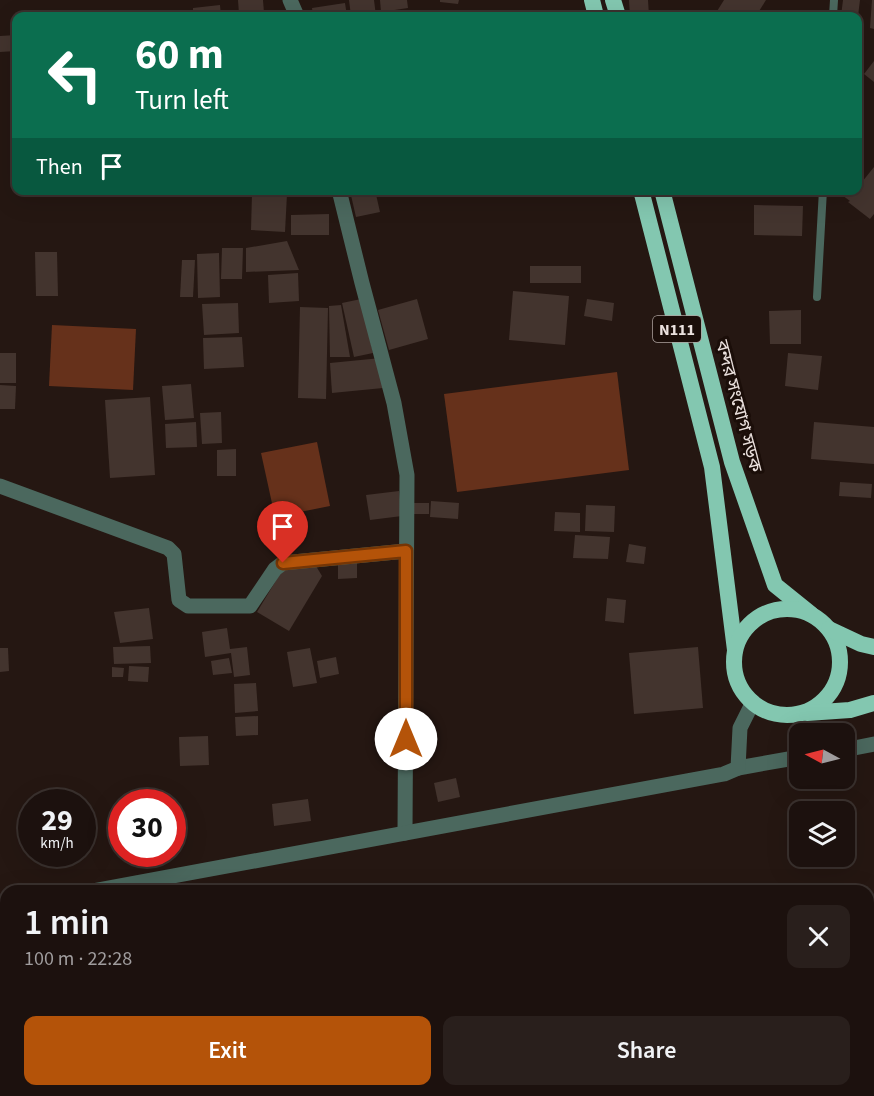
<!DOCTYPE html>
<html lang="en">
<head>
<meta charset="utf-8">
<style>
  :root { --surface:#1c110e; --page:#291f1c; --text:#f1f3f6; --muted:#a09d9e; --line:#3a312e; --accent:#b45309 }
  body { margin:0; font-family:"Source Sans 3","Noto Sans Bengali",sans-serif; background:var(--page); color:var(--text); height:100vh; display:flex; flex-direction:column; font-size:22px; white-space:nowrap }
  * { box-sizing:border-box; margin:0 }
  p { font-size:20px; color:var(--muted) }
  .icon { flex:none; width:33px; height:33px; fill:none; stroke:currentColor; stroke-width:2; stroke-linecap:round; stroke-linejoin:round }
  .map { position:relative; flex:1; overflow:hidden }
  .details { position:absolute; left:0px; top:885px; width:874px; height:212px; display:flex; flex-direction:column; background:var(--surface); border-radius:18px 18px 0 0; box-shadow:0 6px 24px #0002,0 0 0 2px var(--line) }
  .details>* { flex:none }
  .banner { position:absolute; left:12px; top:12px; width:850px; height:183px; border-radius:12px; box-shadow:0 6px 24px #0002,0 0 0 2px var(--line); background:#0b6e4f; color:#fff; overflow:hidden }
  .needle { width:39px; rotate:277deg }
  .buttons { position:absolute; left:789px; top:723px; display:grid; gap:12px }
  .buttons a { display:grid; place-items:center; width:66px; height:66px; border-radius:12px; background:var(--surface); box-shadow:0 6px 24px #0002,0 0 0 2px var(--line); font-size:30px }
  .speed { position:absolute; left:18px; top:789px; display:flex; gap:12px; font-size:30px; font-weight:700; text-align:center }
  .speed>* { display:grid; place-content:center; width:78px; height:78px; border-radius:50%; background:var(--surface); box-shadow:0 6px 24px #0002,0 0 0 2px var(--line); line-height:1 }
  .speed small { font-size:15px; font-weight:400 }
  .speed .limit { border:9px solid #d22; background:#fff; color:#111 }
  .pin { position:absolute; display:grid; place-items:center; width:51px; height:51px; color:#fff; margin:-62px -26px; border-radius:50% 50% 50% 0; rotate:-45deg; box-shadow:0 0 6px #0007 }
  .pin .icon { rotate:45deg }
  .me { position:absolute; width:66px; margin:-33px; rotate:0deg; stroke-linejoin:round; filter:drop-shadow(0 0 4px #0008) }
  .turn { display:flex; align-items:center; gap:21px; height:126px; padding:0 24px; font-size:27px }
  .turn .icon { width:78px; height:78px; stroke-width:2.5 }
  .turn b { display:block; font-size:42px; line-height:51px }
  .then { display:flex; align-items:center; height:57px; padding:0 24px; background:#0003; gap:12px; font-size:22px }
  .round { display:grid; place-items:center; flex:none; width:63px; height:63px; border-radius:12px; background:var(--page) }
  .overview { display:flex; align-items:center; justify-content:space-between; height:102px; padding:0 24px }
  h1 { font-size:36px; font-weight:600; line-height:45px }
  .button { display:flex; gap:12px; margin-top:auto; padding:12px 24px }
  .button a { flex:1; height:69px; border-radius:12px; background:var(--accent); color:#fff; font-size:24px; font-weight:600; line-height:69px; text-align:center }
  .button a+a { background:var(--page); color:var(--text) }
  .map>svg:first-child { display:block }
  .water { fill:#66311b }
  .building { fill:#43342e }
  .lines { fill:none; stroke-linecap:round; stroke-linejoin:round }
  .service { stroke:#4b685e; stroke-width:8 }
  .minor { stroke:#4b685e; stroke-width:15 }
  .trunk { stroke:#83c7b0; stroke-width:16 }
  .route-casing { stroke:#753606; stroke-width:15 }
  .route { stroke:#b45309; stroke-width:10 }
  .labels { text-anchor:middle; stroke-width:6; stroke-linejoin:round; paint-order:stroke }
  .shield { fill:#1b0e09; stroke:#ada29e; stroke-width:1.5 }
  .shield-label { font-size:16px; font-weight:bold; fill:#ebe1de }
  .street-label { font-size:18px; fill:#ebe1de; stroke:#1b0e09 }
</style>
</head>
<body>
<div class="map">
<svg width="874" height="1096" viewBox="0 0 874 1096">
  <rect width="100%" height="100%" fill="#251712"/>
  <g class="water">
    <path d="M52 325 136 329 133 390 49 386Z"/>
    <path d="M617 372 629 470 457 492 444 394Z"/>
    <path d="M317 442 330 506 275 517 261 453Z"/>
  </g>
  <g class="building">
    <path d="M238 0H263L264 13 239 14Z"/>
    <path d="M349 0H374L376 16H351Z"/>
    <path d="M380 0H407L408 8 381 12Z"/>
    <path d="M440 0H459L458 4 440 2Z"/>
    <path d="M629 0H648L649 16H630Z"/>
    <path d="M724 0H766L756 16H714Z"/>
    <path d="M843 0H860L858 16H841Z"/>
    <path d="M872 0H874V29L870 28Z"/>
    <path d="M345 3 347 16H313L312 8Z"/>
    <path d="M220 5 221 16H193V8Z"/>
    <path d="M191 10V16H164V12Z"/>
    <path d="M414 10 415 16H401V12Z"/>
    <path d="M16 35V51L0 52V36Z"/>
    <path d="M874 61V82L864 74Z"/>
    <path d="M874 167V214L870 219 848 202 850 201 842 195 846 190H858V179L862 182Z"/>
    <path d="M53 190H95V194L53 195Z"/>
    <path d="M375 190 380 212 356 217 350 191Z"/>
    <path d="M252 193 287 194 285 232 251 230Z"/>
    <path d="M754 205 803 206 802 236 754 235Z"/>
    <path d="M329 214V235H291V215Z"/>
    <path d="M287 241 299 270 246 272V248Z"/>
    <path d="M222 248H243L242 279H221Z"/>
    <path d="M35 252H57L58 296H36Z"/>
    <path d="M219 253 220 297 198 298 197 254Z"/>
    <path d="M182 260H195L193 297H180Z"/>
    <rect x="530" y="266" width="51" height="17"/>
    <path d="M298 273 299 301 269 303 268 275Z"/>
    <path d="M513 291 569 296 565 345 509 340Z"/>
    <path d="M361 299 373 353 354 357 342 303Z"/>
    <path d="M417 299 428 339 389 350 378 310Z"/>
    <path d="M587 299 614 303 612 321 584 316Z"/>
    <path d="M238 303 239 333 204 335 202 304Z"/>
    <path d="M341 305 350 357H330L329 306Z"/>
    <path d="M300 307 328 308 326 399 298 398Z"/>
    <path d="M801 310V344H770L769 311Z"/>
    <path d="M242 337 244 367 204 369 203 338Z"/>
    <rect x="0" y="353" width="16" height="30"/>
    <path d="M788 353 822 356 818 390 785 386Z"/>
    <path d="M381 358 383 388 332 393 330 363Z"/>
    <path d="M191 384 194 418 165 420 162 386Z"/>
    <path d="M0 385 16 386 15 409H0Z"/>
    <path d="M150 397 155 475 110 478 105 400Z"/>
    <path d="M221 412 222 443 202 444 200 413Z"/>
    <path d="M196 422 197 447 166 448 165 424Z"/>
    <path d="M814 422 874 427V464L811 459Z"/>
    <path d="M236 449V476H217V450Z"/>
    <path d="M840 482 872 484 871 498 839 496Z"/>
    <path d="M399 491 402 516 370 520 366 495Z"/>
    <path d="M431 501 459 503 458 519 430 517Z"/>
    <rect x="413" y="503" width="16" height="11"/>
    <path d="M586 505 615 506 614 532 585 531Z"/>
    <path d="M555 512 580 513V532L554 531Z"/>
    <path d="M575 535 610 537 608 559 573 558Z"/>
    <path d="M629 544 646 547 644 564 626 562Z"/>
    <path d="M357 563V578L338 579V564Z"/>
    <path d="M316 566 322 576 289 631 257 612 283 569Z"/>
    <path d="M607 598 626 600 624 623 605 621Z"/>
    <path d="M149 608 153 639 120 643 114 612Z"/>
    <path d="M227 628 230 649 247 647 250 675 234 677 231 653 205 657 202 632Z"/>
    <path d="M150 646 151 663 114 664 113 647Z"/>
    <path d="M698 647 703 708 634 714 629 653Z"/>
    <path d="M0 648H8L9 671 0 672Z"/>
    <path d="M310 648 317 683 293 687 287 652Z"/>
    <path d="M336 657 339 674 320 678 317 661Z"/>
    <path d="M229 658 232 673 213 675 211 661Z"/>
    <path d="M129 666 149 667 148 682 128 681Z"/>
    <path d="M112 667 124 668 123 677H112Z"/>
    <path d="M256 683 258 711 235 713 234 684Z"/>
    <path d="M258 716V735L236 736 235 717Z"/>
    <path d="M208 736 209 765 180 766 179 737Z"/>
    <path d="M456 778 460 797 438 802 434 783Z"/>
    <path d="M308 799 311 821 274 826 272 804Z"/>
  </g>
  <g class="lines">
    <g class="service">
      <path d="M833 16 834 0"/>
      <path d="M817 297 823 190"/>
    </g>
    <g class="minor">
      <path d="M290 0 297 16"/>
      <path d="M339 190 362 283 394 403 407 475 405 833"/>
      <path d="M0 486 168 548 174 554 179 600 188 606H250L275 569 283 563 406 551"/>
      <path d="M844 750 874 744"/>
      <path d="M738 768 800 757"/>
      <path d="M92 891 724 774 738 768 740 728 753 702"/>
      <path d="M0 908 6 907"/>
    </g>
    <g class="trunk">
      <path d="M592 0 596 16"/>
      <path d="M613 0 618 16"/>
      <path d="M641 190 712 467 735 650"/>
      <path d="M662 190 732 462 775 585 811 614"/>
      <circle cx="787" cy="662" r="53"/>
      <path d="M829 629 861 644 874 647"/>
      <path d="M807 713 850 710 874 703"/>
    </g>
  </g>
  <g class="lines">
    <defs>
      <path id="route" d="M283 563 406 551V739"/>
    </defs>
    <use href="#route" class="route-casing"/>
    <use href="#route" class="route"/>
  </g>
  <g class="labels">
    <rect class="shield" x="653" y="316" width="48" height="26" rx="4.5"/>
    <g class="shield-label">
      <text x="677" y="335">N111</text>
    </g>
    <g class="street-label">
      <text transform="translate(739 406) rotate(75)" y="6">বন্দর সংযোগ সড়ক</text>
    </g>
  </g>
</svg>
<div class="buttons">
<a><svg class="needle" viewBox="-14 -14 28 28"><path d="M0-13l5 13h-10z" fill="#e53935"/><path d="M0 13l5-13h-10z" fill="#a09d9e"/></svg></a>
<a><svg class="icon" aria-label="layers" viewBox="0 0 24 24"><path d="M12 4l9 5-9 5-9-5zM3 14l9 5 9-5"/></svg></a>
</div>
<div class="speed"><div>29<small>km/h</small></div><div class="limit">30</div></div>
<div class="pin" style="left:283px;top:563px;background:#d93025"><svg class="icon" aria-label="arrive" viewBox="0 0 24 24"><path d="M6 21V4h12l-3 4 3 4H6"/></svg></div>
<svg class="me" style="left:406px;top:739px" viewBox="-20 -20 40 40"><circle r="19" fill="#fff"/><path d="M0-13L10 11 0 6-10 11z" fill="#b45309"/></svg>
<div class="banner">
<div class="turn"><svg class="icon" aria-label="left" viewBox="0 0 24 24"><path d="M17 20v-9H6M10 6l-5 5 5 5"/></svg><div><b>60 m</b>Turn left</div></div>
<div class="then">Then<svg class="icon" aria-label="arrive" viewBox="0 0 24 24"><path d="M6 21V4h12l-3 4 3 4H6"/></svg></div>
</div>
<section class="details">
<div class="overview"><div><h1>1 min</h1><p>100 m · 22:28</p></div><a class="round"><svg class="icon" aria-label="close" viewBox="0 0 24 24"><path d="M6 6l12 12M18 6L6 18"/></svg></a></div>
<div class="button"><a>Exit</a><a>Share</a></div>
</section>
</div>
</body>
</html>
